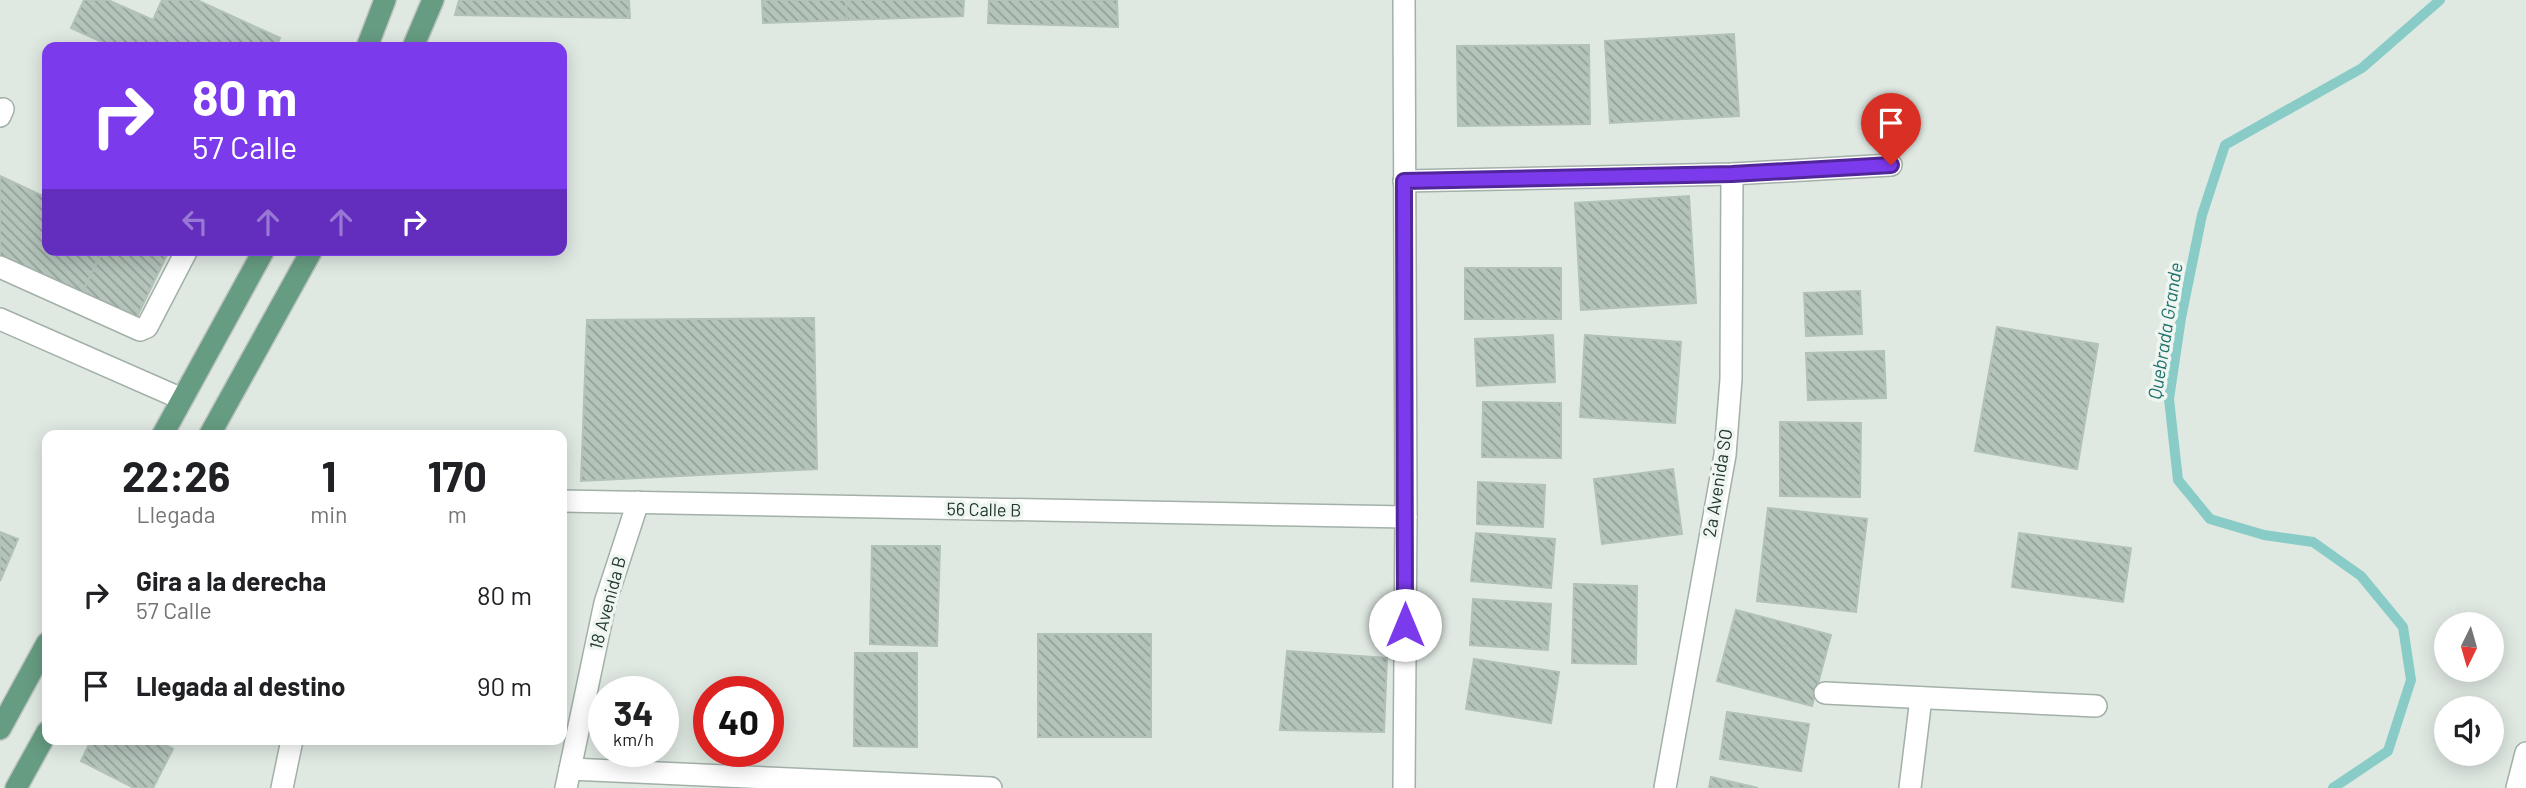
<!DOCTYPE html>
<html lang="es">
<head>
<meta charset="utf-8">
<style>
  :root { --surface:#fff; --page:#f6f6f6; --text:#202124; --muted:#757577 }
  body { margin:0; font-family:Barlow,sans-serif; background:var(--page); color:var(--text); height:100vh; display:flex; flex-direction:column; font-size:26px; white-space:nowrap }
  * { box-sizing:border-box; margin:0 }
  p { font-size:23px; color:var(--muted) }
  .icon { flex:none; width:38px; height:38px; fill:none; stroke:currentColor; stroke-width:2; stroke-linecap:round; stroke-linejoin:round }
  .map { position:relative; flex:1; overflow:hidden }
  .details { position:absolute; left:42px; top:430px; width:525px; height:315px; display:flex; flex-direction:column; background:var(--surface); border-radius:14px; box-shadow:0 4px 18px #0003 }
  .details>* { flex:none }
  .guide { position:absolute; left:42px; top:42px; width:525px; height:214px; border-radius:14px; box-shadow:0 4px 18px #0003; background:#7c3aed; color:#fff; overflow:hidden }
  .needle { width:46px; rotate:185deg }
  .controls { position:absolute; left:2434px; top:612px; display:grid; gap:14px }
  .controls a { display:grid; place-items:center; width:70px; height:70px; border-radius:50%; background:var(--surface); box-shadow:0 4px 18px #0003; font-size:35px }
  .speed { position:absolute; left:588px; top:676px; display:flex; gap:14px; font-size:35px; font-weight:700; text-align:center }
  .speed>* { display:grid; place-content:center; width:91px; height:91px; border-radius:50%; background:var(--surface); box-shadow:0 4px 18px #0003; line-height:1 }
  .speed small { font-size:18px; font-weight:400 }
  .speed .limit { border:10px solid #d22; background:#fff; color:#111 }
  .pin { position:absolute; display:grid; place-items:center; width:60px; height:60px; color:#fff; margin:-72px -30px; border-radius:50% 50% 50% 0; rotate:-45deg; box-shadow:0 0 7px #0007 }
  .pin .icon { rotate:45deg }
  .me { position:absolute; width:77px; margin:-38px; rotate:0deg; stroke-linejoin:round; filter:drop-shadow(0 0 5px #0008) }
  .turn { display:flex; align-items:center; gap:24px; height:147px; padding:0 35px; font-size:32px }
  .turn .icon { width:91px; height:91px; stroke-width:2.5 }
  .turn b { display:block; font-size:49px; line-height:60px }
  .lanes { display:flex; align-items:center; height:66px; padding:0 35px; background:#0003; justify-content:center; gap:35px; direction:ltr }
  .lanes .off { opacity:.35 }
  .eta { display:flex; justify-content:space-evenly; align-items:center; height:119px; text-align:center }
  .eta b { font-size:42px; font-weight:700; line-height:49px }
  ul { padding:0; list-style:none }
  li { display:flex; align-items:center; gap:21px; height:91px; padding:0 35px }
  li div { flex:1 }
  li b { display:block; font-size:26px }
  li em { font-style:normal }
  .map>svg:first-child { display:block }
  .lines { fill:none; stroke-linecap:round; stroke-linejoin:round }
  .stream { stroke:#89ccc7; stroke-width:10 }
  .building { fill:url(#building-back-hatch); stroke:#b2c2b8; stroke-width:2 }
  .minor-casing { stroke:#a2b0a8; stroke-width:24 }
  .major-casing { stroke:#bcc3c0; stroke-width:24 }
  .minor { stroke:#fff; stroke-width:21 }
  .major { stroke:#669c82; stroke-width:21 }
  .route-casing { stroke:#51269a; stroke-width:18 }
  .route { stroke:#7c3aed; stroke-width:12 }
  .labels { text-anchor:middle; stroke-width:7; stroke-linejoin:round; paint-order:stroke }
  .street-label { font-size:18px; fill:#21382d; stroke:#eff6f1 }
  .water-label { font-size:19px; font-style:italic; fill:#1f706b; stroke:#eff6f1 }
</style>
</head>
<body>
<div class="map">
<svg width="2526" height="788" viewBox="0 0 2526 788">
  <defs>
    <pattern id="building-back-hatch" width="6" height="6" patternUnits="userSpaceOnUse" patternTransform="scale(1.75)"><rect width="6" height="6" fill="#b4c4bb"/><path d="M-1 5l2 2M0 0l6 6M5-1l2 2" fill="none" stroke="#92a098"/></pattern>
  </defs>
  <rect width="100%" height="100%" fill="#dfe9e2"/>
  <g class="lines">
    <path class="stream" d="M2333 788 2388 751 2411 680 2403 627 2361 576 2313 542 2264 535 2210 519 2178 480 2169 399 2181 318 2202 215 2225 145 2362 68 2440 0"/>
  </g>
  <g class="building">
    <path d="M84 0H108L153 20 162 0H197L280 38 276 47H113L71 28Z"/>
    <path d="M459 0H629L630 18 455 15Z"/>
    <path d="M762 0H846L847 20 763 23Z"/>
    <path d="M846 0H964L963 16 847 20Z"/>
    <path d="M989 0H1117L1118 27 988 23Z"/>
    <path d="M1734 34 1739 116 1610 123 1605 41Z"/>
    <path d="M1589 45 1590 124 1458 126 1457 46Z"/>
    <path d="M0 176 47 198V250H103L81 295 0 257Z"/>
    <path d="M1689 196 1696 303 1581 310 1575 203Z"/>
    <path d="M103 250H158L167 255 135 321 81 295Z"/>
    <rect x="1465" y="268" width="96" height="51"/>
    <path d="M1860 291 1862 334 1806 336 1804 293Z"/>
    <path d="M814 318 817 469 581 481 587 320Z"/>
    <path d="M1997 327 2098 344 2077 469 1975 451Z"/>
    <path d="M1553 335 1555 382 1477 386 1475 339Z"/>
    <path d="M1585 335 1681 342 1675 423 1580 417Z"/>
    <path d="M1884 351 1886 398 1808 400 1806 353Z"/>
    <path d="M1483 402 1561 403V458L1482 457Z"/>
    <path d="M1780 422 1861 423 1860 497 1780 496Z"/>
    <path d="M1673 469 1682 534 1602 544 1594 479Z"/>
    <path d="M1478 482 1545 485 1543 527 1477 524Z"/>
    <path d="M1768 508 1867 519 1856 612 1757 601Z"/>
    <path d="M0 532 18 539 0 581Z"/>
    <path d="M1476 533 1555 539 1551 588 1471 581Z"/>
    <path d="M2019 533 2131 548 2123 602 2012 587Z"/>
    <path d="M872 546H940L937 646 870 644Z"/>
    <path d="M1574 584 1637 586 1636 664 1572 663Z"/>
    <path d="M1473 599 1551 604 1548 650 1470 645Z"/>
    <path d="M1736 610 1831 635 1812 706 1717 681Z"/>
    <rect x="1038" y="634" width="113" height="103"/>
    <path d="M1287 651 1387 658 1384 732 1280 730Z"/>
    <path d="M855 653H917V747L854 746Z"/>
    <path d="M1474 659 1559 672 1551 723 1466 709Z"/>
    <path d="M1727 712 1809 724 1801 771 1720 759Z"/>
    <path d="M91 740H156L173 749 153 788H134L81 761Z"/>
    <path d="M1711 777 1758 788H1709Z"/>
  </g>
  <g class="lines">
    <defs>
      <g id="minor">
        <path d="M1404 0 1406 517 1404 788"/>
        <path d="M0 116 3 109"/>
        <path d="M1404 181 1732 174 1891 165"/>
        <path d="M0 267 140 330 147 327 187 250"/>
        <path d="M0 319 182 399"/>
        <path d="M562 501 1406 517"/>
        <path d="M1825 693 2096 706"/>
        <path d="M570 769 991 788"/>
        <path d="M282 788 292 740"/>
        <path d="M566 788 605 603 638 502"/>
        <path d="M1665 788 1725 455 1731 379 1732 174"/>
        <path d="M1910 788 1921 698"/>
        <path d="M2517 788 2526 753"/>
      </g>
      <g id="major">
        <path d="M367 47 385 0"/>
        <path d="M413 47 433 0"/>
        <path d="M162 436 264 250"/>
        <path d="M209 436 312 250"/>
        <path d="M0 729 47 643"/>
        <path d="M16 788 47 732"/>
      </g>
    </defs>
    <use href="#minor" class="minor-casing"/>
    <use href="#major" class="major-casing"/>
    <use href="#minor" class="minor"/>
    <use href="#major" class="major"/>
  </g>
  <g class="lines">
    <defs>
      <path id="route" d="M1405 625 1404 181 1732 174 1891 165"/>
    </defs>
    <use href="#route" class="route-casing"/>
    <use href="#route" class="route"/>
  </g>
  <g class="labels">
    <g class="street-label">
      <text transform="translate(1718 483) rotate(-81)" y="6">2a Avenida SO</text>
      <text transform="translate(984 510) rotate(1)" y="6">56 Calle B</text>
      <text transform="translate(608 603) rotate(-75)" y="6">18 Avenida B</text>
    </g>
    <g class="water-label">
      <text transform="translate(2165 331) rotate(-81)" y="7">Quebrada Grande</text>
    </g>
  </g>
</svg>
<div class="controls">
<a><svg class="needle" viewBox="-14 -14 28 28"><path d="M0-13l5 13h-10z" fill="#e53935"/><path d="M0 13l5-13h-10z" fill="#757577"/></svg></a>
<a><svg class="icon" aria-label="sound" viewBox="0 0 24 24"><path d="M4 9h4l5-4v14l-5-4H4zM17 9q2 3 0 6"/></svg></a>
</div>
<div class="speed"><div>34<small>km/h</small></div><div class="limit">40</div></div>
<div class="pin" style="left:1891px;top:165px;background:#d93025"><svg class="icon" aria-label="arrive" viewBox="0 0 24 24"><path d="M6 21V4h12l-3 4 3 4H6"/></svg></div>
<svg class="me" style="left:1405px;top:625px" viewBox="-20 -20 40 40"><circle r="19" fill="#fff"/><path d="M0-13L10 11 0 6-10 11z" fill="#7c3aed"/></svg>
<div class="guide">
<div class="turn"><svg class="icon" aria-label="right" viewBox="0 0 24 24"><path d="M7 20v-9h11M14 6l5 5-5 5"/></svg><div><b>80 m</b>57 Calle</div></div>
<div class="lanes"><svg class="icon off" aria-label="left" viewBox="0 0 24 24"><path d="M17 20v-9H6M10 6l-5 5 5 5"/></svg><svg class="icon off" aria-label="ahead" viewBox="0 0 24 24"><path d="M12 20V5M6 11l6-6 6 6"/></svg><svg class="icon off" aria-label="ahead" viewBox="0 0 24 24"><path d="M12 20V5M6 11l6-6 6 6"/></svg><svg class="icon" aria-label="right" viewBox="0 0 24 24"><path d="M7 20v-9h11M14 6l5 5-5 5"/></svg></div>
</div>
<section class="details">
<div class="eta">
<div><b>22:26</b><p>Llegada</p></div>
<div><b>1</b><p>min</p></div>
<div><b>170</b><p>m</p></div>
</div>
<ul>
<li><svg class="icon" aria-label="right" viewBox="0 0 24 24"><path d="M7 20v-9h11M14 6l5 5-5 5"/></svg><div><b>Gira a la derecha</b><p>57 Calle</p></div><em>80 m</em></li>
<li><svg class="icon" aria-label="arrive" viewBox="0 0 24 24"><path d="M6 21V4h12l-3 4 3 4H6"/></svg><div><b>Llegada al destino</b></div><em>90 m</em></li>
</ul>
</section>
</div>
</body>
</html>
